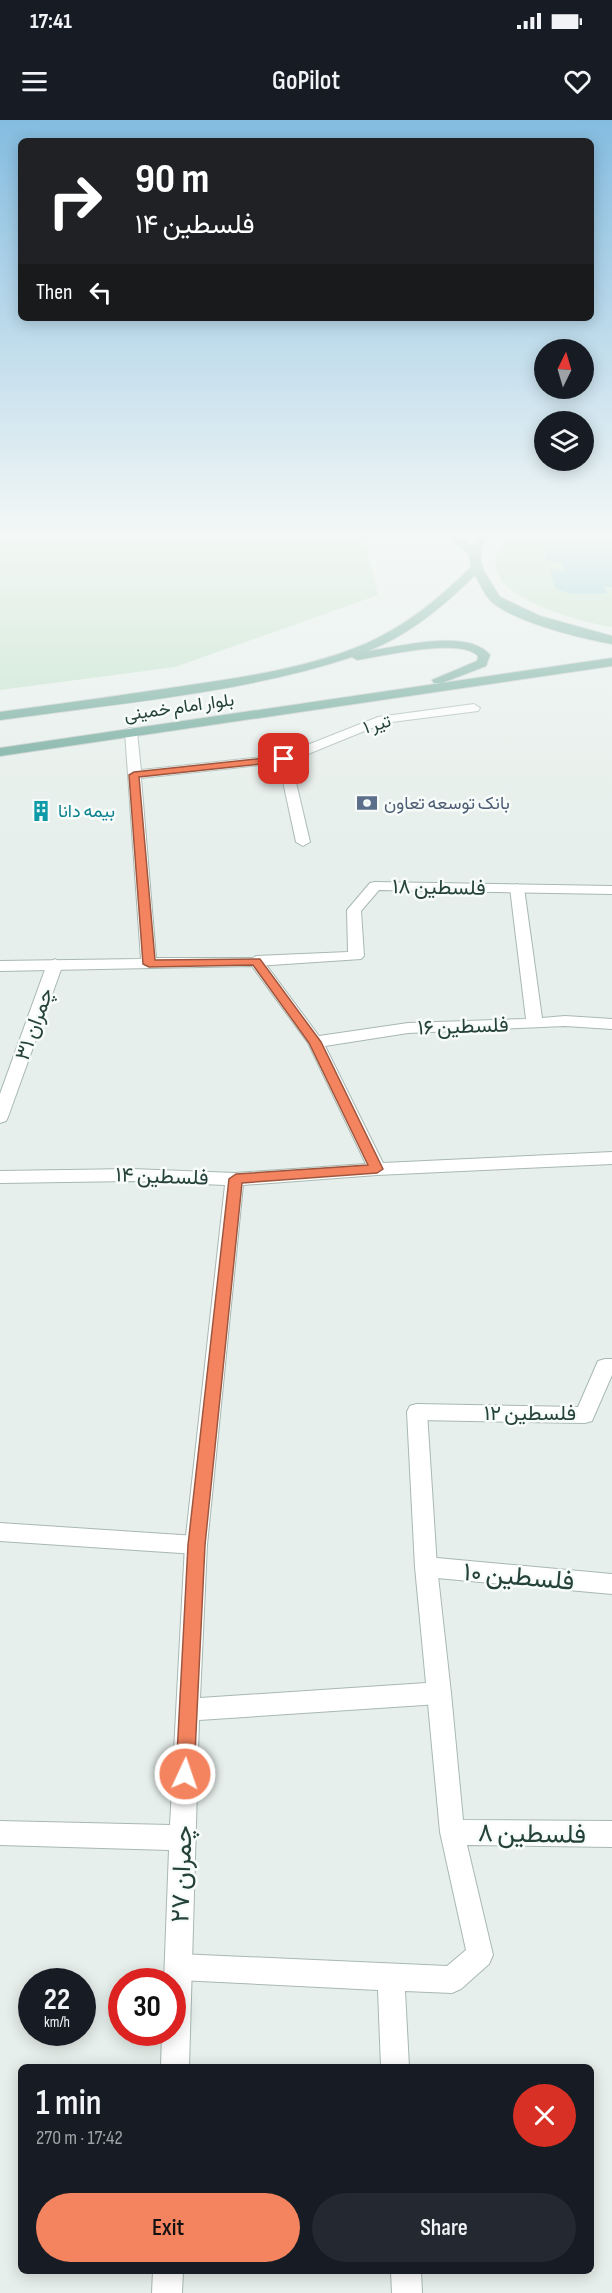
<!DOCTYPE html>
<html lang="en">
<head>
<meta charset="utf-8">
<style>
  :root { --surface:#171b24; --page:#242831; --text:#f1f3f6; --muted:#9ea1a6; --accent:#f4845f }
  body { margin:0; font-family:"Sofia Sans Condensed",Vazirmatn,sans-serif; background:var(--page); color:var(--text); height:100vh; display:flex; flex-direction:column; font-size:22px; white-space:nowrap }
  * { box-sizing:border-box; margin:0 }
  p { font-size:20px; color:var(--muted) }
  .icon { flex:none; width:33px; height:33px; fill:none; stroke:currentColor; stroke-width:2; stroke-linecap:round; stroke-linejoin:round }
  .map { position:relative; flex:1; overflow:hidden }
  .details { position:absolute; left:18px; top:1944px; width:576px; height:210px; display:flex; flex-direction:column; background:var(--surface); border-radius:9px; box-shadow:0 3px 15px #0003 }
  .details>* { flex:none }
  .banner { position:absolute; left:18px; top:18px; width:576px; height:183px; border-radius:9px; box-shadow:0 3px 15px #0003; background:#202124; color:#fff; overflow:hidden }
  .needle { width:39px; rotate:5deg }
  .fabs { position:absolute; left:534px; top:219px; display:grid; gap:12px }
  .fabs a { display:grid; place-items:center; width:60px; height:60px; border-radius:50%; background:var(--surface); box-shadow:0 3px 15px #0003; font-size:30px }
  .speed { position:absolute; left:18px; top:1848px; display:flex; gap:12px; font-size:30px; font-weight:700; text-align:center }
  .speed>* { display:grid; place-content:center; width:78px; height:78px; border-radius:50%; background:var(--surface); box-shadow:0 3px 15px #0003; line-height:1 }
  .speed small { font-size:15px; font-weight:400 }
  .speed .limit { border:9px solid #d22; background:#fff; color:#111 }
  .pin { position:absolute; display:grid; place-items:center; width:51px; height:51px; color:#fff; margin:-26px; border-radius:12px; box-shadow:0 3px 9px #0006 }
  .me { position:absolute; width:66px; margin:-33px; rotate:3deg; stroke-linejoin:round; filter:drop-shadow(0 0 4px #0008) }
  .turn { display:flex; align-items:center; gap:21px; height:126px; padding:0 18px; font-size:27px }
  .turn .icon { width:78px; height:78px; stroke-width:2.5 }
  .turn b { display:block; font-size:42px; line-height:51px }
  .then { display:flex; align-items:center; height:57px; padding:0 18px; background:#0003; gap:12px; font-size:22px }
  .round { display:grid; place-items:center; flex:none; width:63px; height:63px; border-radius:32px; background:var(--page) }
  .head { display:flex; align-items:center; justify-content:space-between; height:102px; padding:0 18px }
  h1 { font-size:36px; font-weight:600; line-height:45px }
  .action { display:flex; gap:12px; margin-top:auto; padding:12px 18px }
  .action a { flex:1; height:69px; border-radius:36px; background:var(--accent); color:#111; font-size:24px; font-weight:600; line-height:69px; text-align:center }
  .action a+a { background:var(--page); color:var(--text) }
  .status { display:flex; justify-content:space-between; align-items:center; height:42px; padding:0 30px; background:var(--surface); direction:ltr }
  .status svg { height:16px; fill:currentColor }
  header { display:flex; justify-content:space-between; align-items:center; height:78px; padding:0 18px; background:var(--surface); font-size:27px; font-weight:600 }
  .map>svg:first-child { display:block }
  .green { fill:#bfe0c8 }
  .water { fill:#8ec9d4 }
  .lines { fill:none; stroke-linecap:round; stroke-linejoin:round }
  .service-casing { stroke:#a8b8b2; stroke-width:2 }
  .minor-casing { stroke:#a8b8b2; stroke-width:2 }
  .primary-casing { stroke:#c2cac8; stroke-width:2 }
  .service { fill:#fff; fill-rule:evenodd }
  .minor { fill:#fff; fill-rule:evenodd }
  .primary { fill:#6aa596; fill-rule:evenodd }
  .route { fill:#f4845f; stroke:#9f563e; stroke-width:1.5 }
  .labels { text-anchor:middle; stroke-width:5; stroke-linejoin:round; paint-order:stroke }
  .far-street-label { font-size:18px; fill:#24423a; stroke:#f7fbf9 }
  .far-service-label { font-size:18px; fill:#4e5e75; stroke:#f7fbf9; text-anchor:start }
  .far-culture-label { font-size:18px; fill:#0d838f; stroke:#f7fbf9; text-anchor:start }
  .street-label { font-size:21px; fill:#24423a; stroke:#f7fbf9 }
  .near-street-label { font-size:26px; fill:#24423a; stroke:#f7fbf9 }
</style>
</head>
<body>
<div class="status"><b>17:41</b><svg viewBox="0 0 49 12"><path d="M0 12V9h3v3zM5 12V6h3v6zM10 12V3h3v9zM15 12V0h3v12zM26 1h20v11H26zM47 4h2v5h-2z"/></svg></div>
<header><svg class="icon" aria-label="menu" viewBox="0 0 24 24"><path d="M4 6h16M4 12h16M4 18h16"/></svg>GoPilot<svg class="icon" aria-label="heart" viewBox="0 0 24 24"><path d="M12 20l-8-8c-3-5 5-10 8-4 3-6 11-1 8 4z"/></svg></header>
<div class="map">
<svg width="612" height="2173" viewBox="0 0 612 2173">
  <rect width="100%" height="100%" fill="#e6efeb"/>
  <g class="green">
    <path d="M0 413H363L378 475 175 547 0 570Z"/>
    <path d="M515 413H612V507C574 501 448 468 515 413Z"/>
  </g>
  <path class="water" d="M556 420H588L590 427 611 426 612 420V467H605L607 474H572L556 469 550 451H565L562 442H547L543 427 547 423Z"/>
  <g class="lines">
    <defs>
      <g id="service">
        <path d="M375 762 612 766V774L379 770 361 791 364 836 361 839 256 846 248 841 256 836 348 832 347 790 370 763Z"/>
        <path d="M55 839 63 844 8 997 6 1001 0 1003V974L47 844Z"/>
        <path d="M605 1239H612V1255L592 1301 585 1303 417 1300 410 1298 407 1292 410 1286 417 1284 578 1287 598 1241Z"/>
        <path d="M0 1403 196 1416 204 1418 207 1425 204 1432 196 1434 0 1421Z"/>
        <path d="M426 1437 612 1454V1474L426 1457 418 1454 415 1447 418 1440Z"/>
        <path d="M439 1562 447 1565 451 1573 463 1700 612 1701V1727L467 1725 493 1835 489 1844 461 1869 452 1873 405 1871 409 1947H381L378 1870 179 1860 170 1856 166 1847 170 1838 179 1834 447 1846 466 1830 440 1712 427 1573 431 1565Z"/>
        <path d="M391 2151H421L422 2173H392Z"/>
      </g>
      <g id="minor">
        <path d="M474 584 480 588 478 591 384 603 291 641 310 722 303 726 296 722 279 643 141 658 156 838H261L319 916 408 903 526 899 510 768 517 764 524 768 542 898 565 896 612 899V909L565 906 408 913 325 926 383 1043 612 1032V1044L377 1055 243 1065 207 1425 200 1578 426 1563 415 1447 407 1292 410 1286 417 1284 424 1286 427 1292 437 1447 451 1573 447 1581 439 1584 199 1600 189 1947H161L162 1912H172V1862H164L169 1730 0 1725V1701L170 1705 185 1425 225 1065 132 1061 0 1063V1051L132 1049 235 1053 366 1044 308 923 252 846 0 851V841L141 839 125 612 127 609 131 608 137 612 141 650 282 635 378 597Z"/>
        <path d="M153 2151H183L182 2173H152Z"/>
      </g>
      <g id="primary">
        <path d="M443 413H455L472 426 481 413H491L482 427 480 439 484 451 500 477 540 496 612 516V524C580 518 518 503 493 483 485 476 480 464 475 455 444 486 409 515 368 531 399 527 468 508 490 535L486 546 442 563H434L432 560 477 541 478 536C460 517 383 536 357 540L352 537C239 574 117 583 0 600V592C61 584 123 575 184 566 245 557 308 548 365 524 406 506 440 478 471 447L469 434Z"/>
        <path d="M612 538V546L0 636V628Z"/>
      </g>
    </defs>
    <use href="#service" class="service-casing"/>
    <use href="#minor" class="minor-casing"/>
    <use href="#primary" class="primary-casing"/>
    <use href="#service" class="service"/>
    <use href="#minor" class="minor"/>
    <use href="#primary" class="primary"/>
  </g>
  <linearGradient id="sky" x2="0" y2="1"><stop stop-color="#84bce0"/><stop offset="0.58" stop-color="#f4f8f6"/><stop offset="1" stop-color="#f4f8f6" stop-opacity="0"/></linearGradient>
  <rect width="612" height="717" fill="url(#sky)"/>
  <path class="route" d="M284 636 289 639 288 641 139 657 155 840 260 839 321 922 383 1049 377 1053 242 1063 205 1425 194 1654 192 1660 185 1663 179 1660 176 1654 188 1425 229 1059 236 1054 368 1045 309 923 253 845 149 847 143 844 129 655 134 652Z"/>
  <defs>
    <symbol id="bank-bare" viewBox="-9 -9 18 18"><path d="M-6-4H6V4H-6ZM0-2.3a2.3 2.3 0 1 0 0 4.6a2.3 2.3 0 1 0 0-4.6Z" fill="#5c6f8a" stroke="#f7fbf9" stroke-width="2.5" paint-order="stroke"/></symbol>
    <symbol id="building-bare" viewBox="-9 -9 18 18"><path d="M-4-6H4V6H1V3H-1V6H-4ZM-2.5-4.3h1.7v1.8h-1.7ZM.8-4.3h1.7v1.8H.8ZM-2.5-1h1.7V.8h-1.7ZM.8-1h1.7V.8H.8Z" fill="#0f9aa8" stroke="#f7fbf9" stroke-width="2.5" paint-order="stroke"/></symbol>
  </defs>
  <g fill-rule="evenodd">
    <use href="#bank-bare" x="352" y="668" width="30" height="30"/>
    <use href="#building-bare" x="26" y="676" width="30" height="30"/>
  </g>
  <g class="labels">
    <g class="far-street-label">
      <text transform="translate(179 587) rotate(-8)" y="6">بلوار امام خمینی</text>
      <text transform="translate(377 604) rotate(-17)" y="6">تیر ۱</text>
    </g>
    <g class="far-service-label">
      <text x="384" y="689">بانک توسعه تعاون</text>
    </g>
    <g class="far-culture-label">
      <text x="58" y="697">بیمه دانا</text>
    </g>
    <g class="street-label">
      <text transform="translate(439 767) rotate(1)" y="7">فلسطین ۱۸</text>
      <text transform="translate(34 904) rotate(-70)" y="7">چمران ۳۱</text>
      <text transform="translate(463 906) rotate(-2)" y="7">فلسطین ۱۶</text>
      <text transform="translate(162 1056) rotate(2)" y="7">فلسطین ۱۴</text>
      <text x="530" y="1300">فلسطین ۱۲</text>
    </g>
    <g class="near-street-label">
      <text transform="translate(519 1456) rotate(5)" y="9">فلسطین ۱۰</text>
      <text transform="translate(532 1713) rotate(1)" y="9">فلسطین ۸</text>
      <text transform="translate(181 1754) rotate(-88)" y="9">چمران ۲۷</text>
    </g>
  </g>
</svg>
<div class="fabs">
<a><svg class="needle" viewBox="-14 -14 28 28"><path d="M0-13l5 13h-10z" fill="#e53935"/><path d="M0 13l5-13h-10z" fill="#9ea1a6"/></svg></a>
<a><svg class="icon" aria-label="layers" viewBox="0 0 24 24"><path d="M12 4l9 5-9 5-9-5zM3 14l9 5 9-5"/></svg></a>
</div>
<div class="speed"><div>22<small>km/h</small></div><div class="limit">30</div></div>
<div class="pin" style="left:284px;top:639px;background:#d93025"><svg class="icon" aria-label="arrive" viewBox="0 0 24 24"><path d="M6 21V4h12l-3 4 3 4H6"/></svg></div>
<svg class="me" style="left:185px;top:1654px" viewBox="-20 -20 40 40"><circle r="17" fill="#f4845f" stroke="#fff" stroke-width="3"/><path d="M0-11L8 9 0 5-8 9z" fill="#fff"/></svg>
<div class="banner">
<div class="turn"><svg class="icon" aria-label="right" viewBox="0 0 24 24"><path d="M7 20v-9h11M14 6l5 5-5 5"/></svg><div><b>90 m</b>فلسطین ۱۴</div></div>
<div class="then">Then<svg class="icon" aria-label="left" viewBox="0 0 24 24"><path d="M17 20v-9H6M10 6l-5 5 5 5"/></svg></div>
</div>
<section class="details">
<div class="head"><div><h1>1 min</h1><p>270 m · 17:42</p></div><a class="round" style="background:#d93025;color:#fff"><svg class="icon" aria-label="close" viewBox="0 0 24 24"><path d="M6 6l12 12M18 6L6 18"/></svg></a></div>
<div class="action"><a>Exit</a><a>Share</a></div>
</section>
</div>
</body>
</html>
